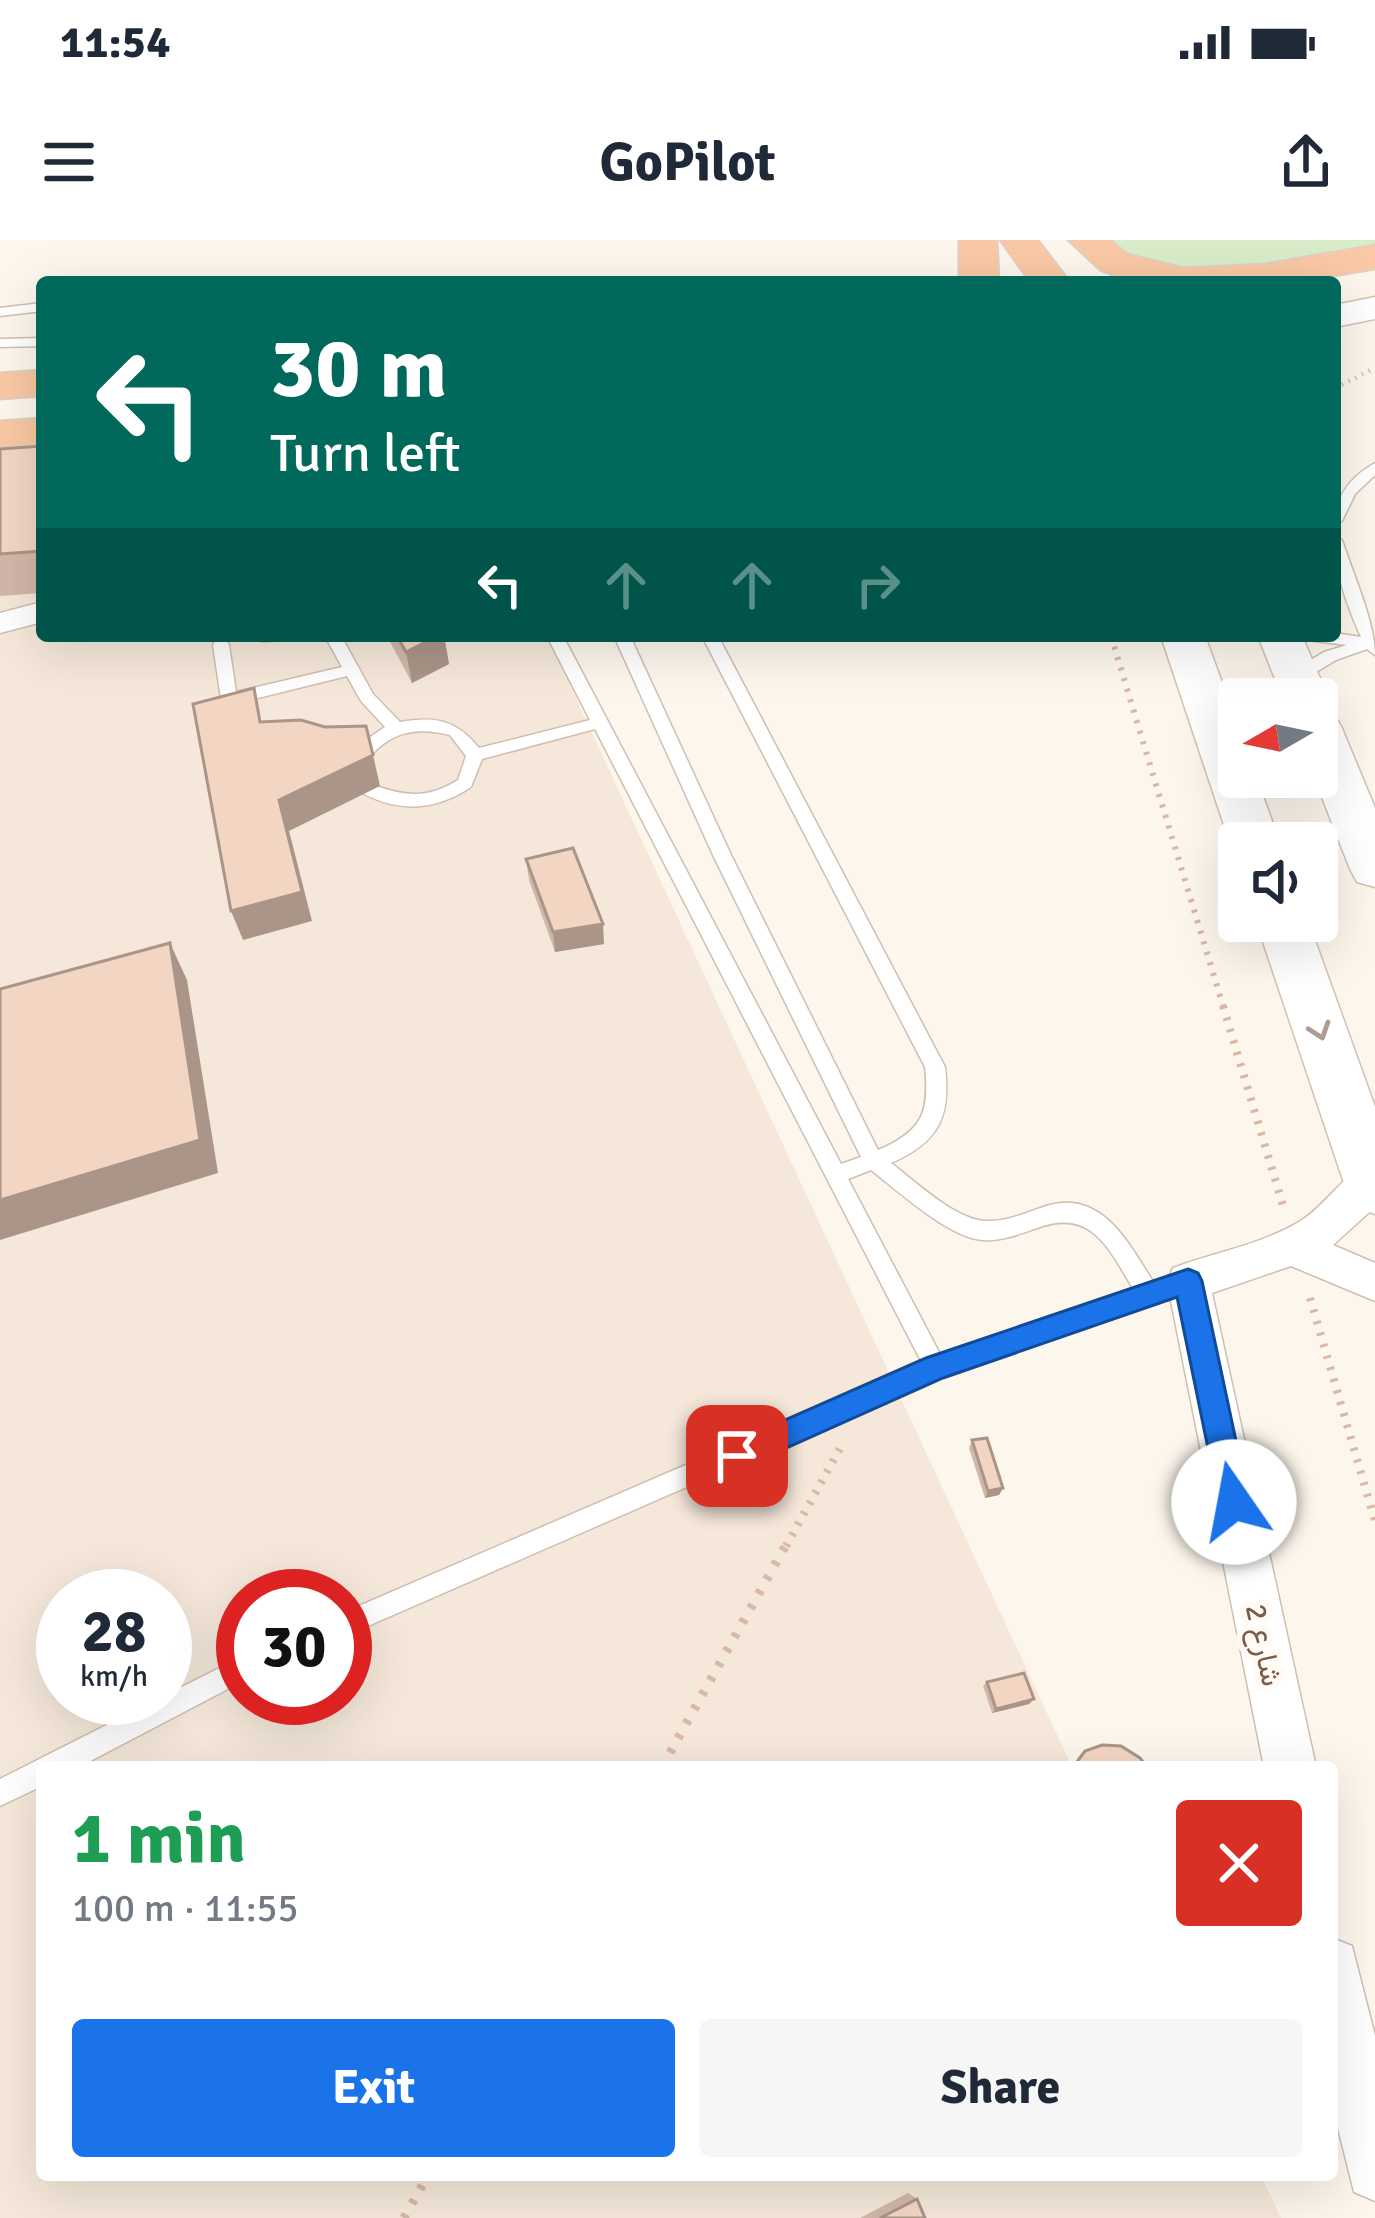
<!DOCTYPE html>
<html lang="en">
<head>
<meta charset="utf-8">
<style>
  :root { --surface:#fff; --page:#f6f6f7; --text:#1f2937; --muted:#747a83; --accent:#1a73e8 }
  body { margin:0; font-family:Signika,Vazirmatn,sans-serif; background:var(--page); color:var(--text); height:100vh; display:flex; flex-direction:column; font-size:45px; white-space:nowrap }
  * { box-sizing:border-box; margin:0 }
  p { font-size:39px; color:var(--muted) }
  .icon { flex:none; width:66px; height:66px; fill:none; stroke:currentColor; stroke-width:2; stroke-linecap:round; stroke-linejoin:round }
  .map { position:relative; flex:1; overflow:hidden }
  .sheet { position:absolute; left:36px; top:1521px; width:1302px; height:420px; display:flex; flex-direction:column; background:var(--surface); border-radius:12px; box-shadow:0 12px 48px #0002 }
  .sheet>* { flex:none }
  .guide { position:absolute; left:36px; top:36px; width:1305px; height:366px; border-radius:12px; box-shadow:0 12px 48px #0002; background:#00695c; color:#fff; overflow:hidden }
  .needle { width:78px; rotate:261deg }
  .tools { position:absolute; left:1218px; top:438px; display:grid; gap:24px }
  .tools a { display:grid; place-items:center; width:120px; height:120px; border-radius:12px; background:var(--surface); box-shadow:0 12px 48px #0002; font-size:60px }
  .speed { position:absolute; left:36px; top:1329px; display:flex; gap:24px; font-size:60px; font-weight:700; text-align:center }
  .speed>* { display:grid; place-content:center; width:156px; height:156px; border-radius:50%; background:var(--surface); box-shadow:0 12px 48px #0002; line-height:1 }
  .speed small { font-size:30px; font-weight:400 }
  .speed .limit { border:18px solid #d22; background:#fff; color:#111 }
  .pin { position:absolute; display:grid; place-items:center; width:102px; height:102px; color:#fff; margin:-51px; border-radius:24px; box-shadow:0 6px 18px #0006 }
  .me { position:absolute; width:132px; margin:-66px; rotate:348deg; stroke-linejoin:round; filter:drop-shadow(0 0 9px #0008) }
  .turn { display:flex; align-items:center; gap:42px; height:252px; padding:0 36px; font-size:54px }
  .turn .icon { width:156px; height:156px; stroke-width:2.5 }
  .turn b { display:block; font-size:84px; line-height:102px }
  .lanes { display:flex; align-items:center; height:114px; padding:0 36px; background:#0003; justify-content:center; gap:60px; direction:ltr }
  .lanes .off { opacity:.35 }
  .round { display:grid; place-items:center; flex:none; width:126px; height:126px; border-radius:12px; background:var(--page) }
  .head { display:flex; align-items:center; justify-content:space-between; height:204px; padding:0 36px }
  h1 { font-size:72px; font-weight:700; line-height:90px; color:#1e9e55 }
  .primary-button { display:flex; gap:24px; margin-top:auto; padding:24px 36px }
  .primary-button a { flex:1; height:138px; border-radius:12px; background:var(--accent); color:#fff; font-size:48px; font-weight:700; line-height:138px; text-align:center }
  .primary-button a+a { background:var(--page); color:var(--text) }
  .status { display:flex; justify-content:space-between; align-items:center; height:84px; padding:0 60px; background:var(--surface); direction:ltr }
  .status svg { height:33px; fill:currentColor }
  header { display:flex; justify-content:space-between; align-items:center; height:156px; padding:0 36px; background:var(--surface); font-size:54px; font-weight:700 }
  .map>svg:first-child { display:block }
  .residential { fill:#f5e8da; fill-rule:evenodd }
  .green { fill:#d8ecc9 }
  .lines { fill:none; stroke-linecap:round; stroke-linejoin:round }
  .service-casing { stroke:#d1beb0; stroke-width:3 }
  .minor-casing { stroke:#d1beb0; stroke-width:3 }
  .secondary-casing { stroke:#d6c0b0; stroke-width:3 }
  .trunk-casing { stroke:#dad1cd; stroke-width:3 }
  .path-far3 { stroke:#d9b8a5; stroke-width:4.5; stroke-dasharray:1.5 6; stroke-linecap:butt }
  .path-far2 { stroke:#d9b8a5; stroke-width:6; stroke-dasharray:3 8; stroke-linecap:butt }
  .path-far1 { stroke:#d9b8a5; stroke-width:8; stroke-dasharray:3 9; stroke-linecap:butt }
  .path { stroke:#d9b8a5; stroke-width:9; stroke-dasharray:4.5 12; stroke-linecap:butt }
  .service { fill:#fff; fill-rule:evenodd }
  .minor { fill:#fff; fill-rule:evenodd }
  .secondary { fill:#fff; fill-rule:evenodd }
  .trunk { fill:#f9c8a4; fill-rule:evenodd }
  .wall { fill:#d1b7a8 }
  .shaded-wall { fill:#aa9588 }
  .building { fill:#f3d5c3; stroke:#aa9588; stroke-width:3 }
  .oneway { stroke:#af9d94 }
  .route { fill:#1a73e8; stroke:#114b97; stroke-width:3 }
  .labels { text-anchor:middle; stroke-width:12; stroke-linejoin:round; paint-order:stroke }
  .street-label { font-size:30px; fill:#7a5c4d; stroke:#fffaf3 }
</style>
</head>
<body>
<div class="status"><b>11:54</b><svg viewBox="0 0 49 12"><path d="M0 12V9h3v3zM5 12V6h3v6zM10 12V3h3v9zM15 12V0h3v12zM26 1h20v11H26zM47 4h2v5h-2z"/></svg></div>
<header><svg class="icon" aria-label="menu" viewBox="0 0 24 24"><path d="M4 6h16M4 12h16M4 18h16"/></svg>GoPilot<svg class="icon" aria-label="share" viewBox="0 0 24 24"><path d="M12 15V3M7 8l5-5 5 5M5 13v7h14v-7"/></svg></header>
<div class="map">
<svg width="1375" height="1978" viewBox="0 0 1375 1978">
  <rect width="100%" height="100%" fill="#fdf6ec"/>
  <path class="residential" d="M42 217V396H547L1072 1527H42V1935H1261L1281 1978H0V220ZM63 1356H165V1458H63ZM243 1356H345V1458H243Z"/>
  <path class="green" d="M1093 0H1375V11L1241 35 1168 33Z"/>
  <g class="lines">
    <defs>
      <g id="service">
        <path d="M42 63V71L0 76V68Z"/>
        <path d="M42 98V106L0 107V99Z"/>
        <path d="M1375 223V235L1355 254 1342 281 1335 285C1335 256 1350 237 1375 223Z"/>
        <path d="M1335 296 1342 300C1353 334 1375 382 1375 415L1367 409 1336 420 1303 440H1291V432L1324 412 1347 405 1314 401 1306 396 1335 393 1361 397C1346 363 1335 333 1335 296Z"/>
        <path d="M325 396H341L373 454 400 482C436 476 456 480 479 508L590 480 547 396H563L841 924 861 917 713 615 614 396H630L731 615 878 910C922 891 930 873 925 827L702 396H718L945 827C951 877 939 902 891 923 915 941 955 980 986 981 1010 982 1028 971 1050 965 1104 951 1130 1006 1154 1043L1188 1032 1196 1034 1199 1041 1196 1048 941 1136 345 1396V1372L922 1123 595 489 482 519 471 547C436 570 402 573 364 554V546L370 544C404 556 426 560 458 540L466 516 450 495C415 486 388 492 366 522H354L352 518 363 502 385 487 361 461 347 436 238 463 237 476H225L223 472 213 405 215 401H227L229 405 236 452 342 427ZM871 930C898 951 948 997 982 1000 1000 1002 1020 994 1037 988 1093 967 1109 1010 1134 1050L941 1116 848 939Z"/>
        <path d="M243 1416V1441L79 1527H42V1546L0 1566V1539Z"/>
      </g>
      <g id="minor">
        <path d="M42 362V382L0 393V373Z"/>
        <path d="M1372 923 1375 967 1333 1005 1375 1023V1061L1291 1026 1212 1053 1316 1527H1264L1167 1041 1173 1028C1215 1012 1260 1005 1299 982 1326 966 1344 932 1372 923Z"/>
        <path d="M1332 1698 1352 1706 1375 1796V1961L1354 1952 1332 1864Z"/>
      </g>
      <g id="secondary">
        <path d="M1375 57V79L1335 87V65Z"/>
        <path d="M1161 396H1205L1239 489V537H1256L1280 603H1239V616L1230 603Z"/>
        <path d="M1258 396H1302L1329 459 1319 471 1334 475 1341 486 1375 568V647L1357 642 1350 629 1314 537 1317 459H1283Z"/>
        <path d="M1256 681H1308L1375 867V974L1354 967 1346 949Z"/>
      </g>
      <g id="trunk">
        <path d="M959 0H997L999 42H959Z"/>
        <path d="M1000 0H1038L1070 42H1030Z"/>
        <path d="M1068 0H1110L1127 14 1184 28 1265 24 1375 5V29L1297 42H1131L1100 30Z"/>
        <path d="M42 130V156L0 159V133Z"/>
        <path d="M42 178V204L0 207V181Z"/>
      </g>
    </defs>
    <use href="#service" class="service-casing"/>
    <use href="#minor" class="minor-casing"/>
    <use href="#secondary" class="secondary-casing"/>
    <use href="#trunk" class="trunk-casing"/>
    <path class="path-far3" d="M1335 148 1375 128"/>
    <path class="path-far2" d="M1111 396 1224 769"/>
    <g class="path-far1">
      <path d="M1223 766 1284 969"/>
      <path d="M1310 1058 1375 1281"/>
      <path d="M786 1306 843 1203"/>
    </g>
    <g class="path">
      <path d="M662 1527 787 1303"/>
      <path d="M404 1978 428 1935"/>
    </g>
    <use href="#service" class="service"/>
    <use href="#minor" class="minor"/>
    <use href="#secondary" class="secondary"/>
    <use href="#trunk" class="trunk"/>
  </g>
  <g class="wall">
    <path d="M42 206V353L0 356V209Z"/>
    <path d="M258 396H293V401L261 403Z"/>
    <path d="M387 396H444L449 424 412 443Z"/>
    <path d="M526 619 604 704 555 712 529 640Z"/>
    <path d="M972 1200 1003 1248 999 1255 985 1258 969 1208Z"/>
    <path d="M987 1442 1034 1459 1029 1464 992 1473 983 1446Z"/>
    <path d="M908 1953 917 1959 925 1978H860Z"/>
  </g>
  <g class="shaded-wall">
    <path d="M437 396H444L449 424 412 443 406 412Z"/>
    <path d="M373 515 380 546 289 591 312 681 243 700 231 671 279 560Z"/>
    <path d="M603 684 604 704 555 712 553 692Z"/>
    <path d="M170 703 187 740 218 933 0 1000V960Z"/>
    <path d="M1003 1248 999 1255 985 1258 988 1251Z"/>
    <path d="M1034 1459 1029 1464 992 1473 996 1469Z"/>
  </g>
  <g class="building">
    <path d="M42 206V311L0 314V209Z"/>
    <path d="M397 396H437L406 412Z"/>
    <path d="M254 448 260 482 301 480 325 487 366 486 373 515 279 560 302 652 231 671 193 464Z"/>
    <path d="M573 608 603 684 553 692 526 619Z"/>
    <path d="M170 703 200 900 0 960V749Z"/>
    <path d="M987 1198 1003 1248 988 1251 972 1200Z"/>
    <path d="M1024 1433 1034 1459 996 1469 987 1442Z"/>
    <path d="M1102 1505 1121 1506 1140 1518 1147 1527H1073L1085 1511Z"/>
    <path d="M917 1959 925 1978H880Z"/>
  </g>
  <defs><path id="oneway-chevron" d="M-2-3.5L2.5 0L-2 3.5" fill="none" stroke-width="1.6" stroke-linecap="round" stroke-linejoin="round" transform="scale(3)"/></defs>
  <use class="oneway" href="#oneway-chevron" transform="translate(1320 791) rotate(71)"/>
  <path class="route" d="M1188 1029 1198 1033 1202 1041 1249 1262 1245 1272 1234 1277 1223 1272 1219 1262 1177 1057 943 1138 737 1230 726 1226 722 1216 726 1206 926 1118Z"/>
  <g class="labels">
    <g class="street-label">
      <text transform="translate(1264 1405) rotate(78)" y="10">شارع 2</text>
    </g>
  </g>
</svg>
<div class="tools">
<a><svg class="needle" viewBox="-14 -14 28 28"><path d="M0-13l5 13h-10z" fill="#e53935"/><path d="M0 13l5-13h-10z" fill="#747a83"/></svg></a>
<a><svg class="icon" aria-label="sound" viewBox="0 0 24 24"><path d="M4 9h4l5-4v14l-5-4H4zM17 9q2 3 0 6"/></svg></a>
</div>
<div class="speed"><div>28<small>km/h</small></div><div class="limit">30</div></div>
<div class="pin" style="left:737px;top:1216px;background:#d93025"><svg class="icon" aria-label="arrive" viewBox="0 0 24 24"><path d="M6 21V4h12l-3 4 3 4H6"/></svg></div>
<svg class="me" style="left:1234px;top:1262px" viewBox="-20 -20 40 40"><circle r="19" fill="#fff"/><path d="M0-13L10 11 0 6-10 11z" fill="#1a73e8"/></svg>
<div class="guide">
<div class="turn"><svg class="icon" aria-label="left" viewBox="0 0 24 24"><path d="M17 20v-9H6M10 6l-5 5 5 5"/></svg><div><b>30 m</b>Turn left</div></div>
<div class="lanes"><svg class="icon" aria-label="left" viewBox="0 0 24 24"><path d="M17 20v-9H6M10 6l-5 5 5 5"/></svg><svg class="icon off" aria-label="ahead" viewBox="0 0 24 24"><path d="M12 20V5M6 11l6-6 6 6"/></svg><svg class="icon off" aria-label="ahead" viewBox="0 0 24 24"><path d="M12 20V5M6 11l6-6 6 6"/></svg><svg class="icon off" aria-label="right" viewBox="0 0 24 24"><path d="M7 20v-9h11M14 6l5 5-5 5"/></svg></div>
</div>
<section class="sheet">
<div class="head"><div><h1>1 min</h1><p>100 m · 11:55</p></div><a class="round" style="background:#d93025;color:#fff"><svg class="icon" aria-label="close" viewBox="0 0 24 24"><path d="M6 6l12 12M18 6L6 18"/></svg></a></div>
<div class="primary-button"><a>Exit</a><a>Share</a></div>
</section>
</div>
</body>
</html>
